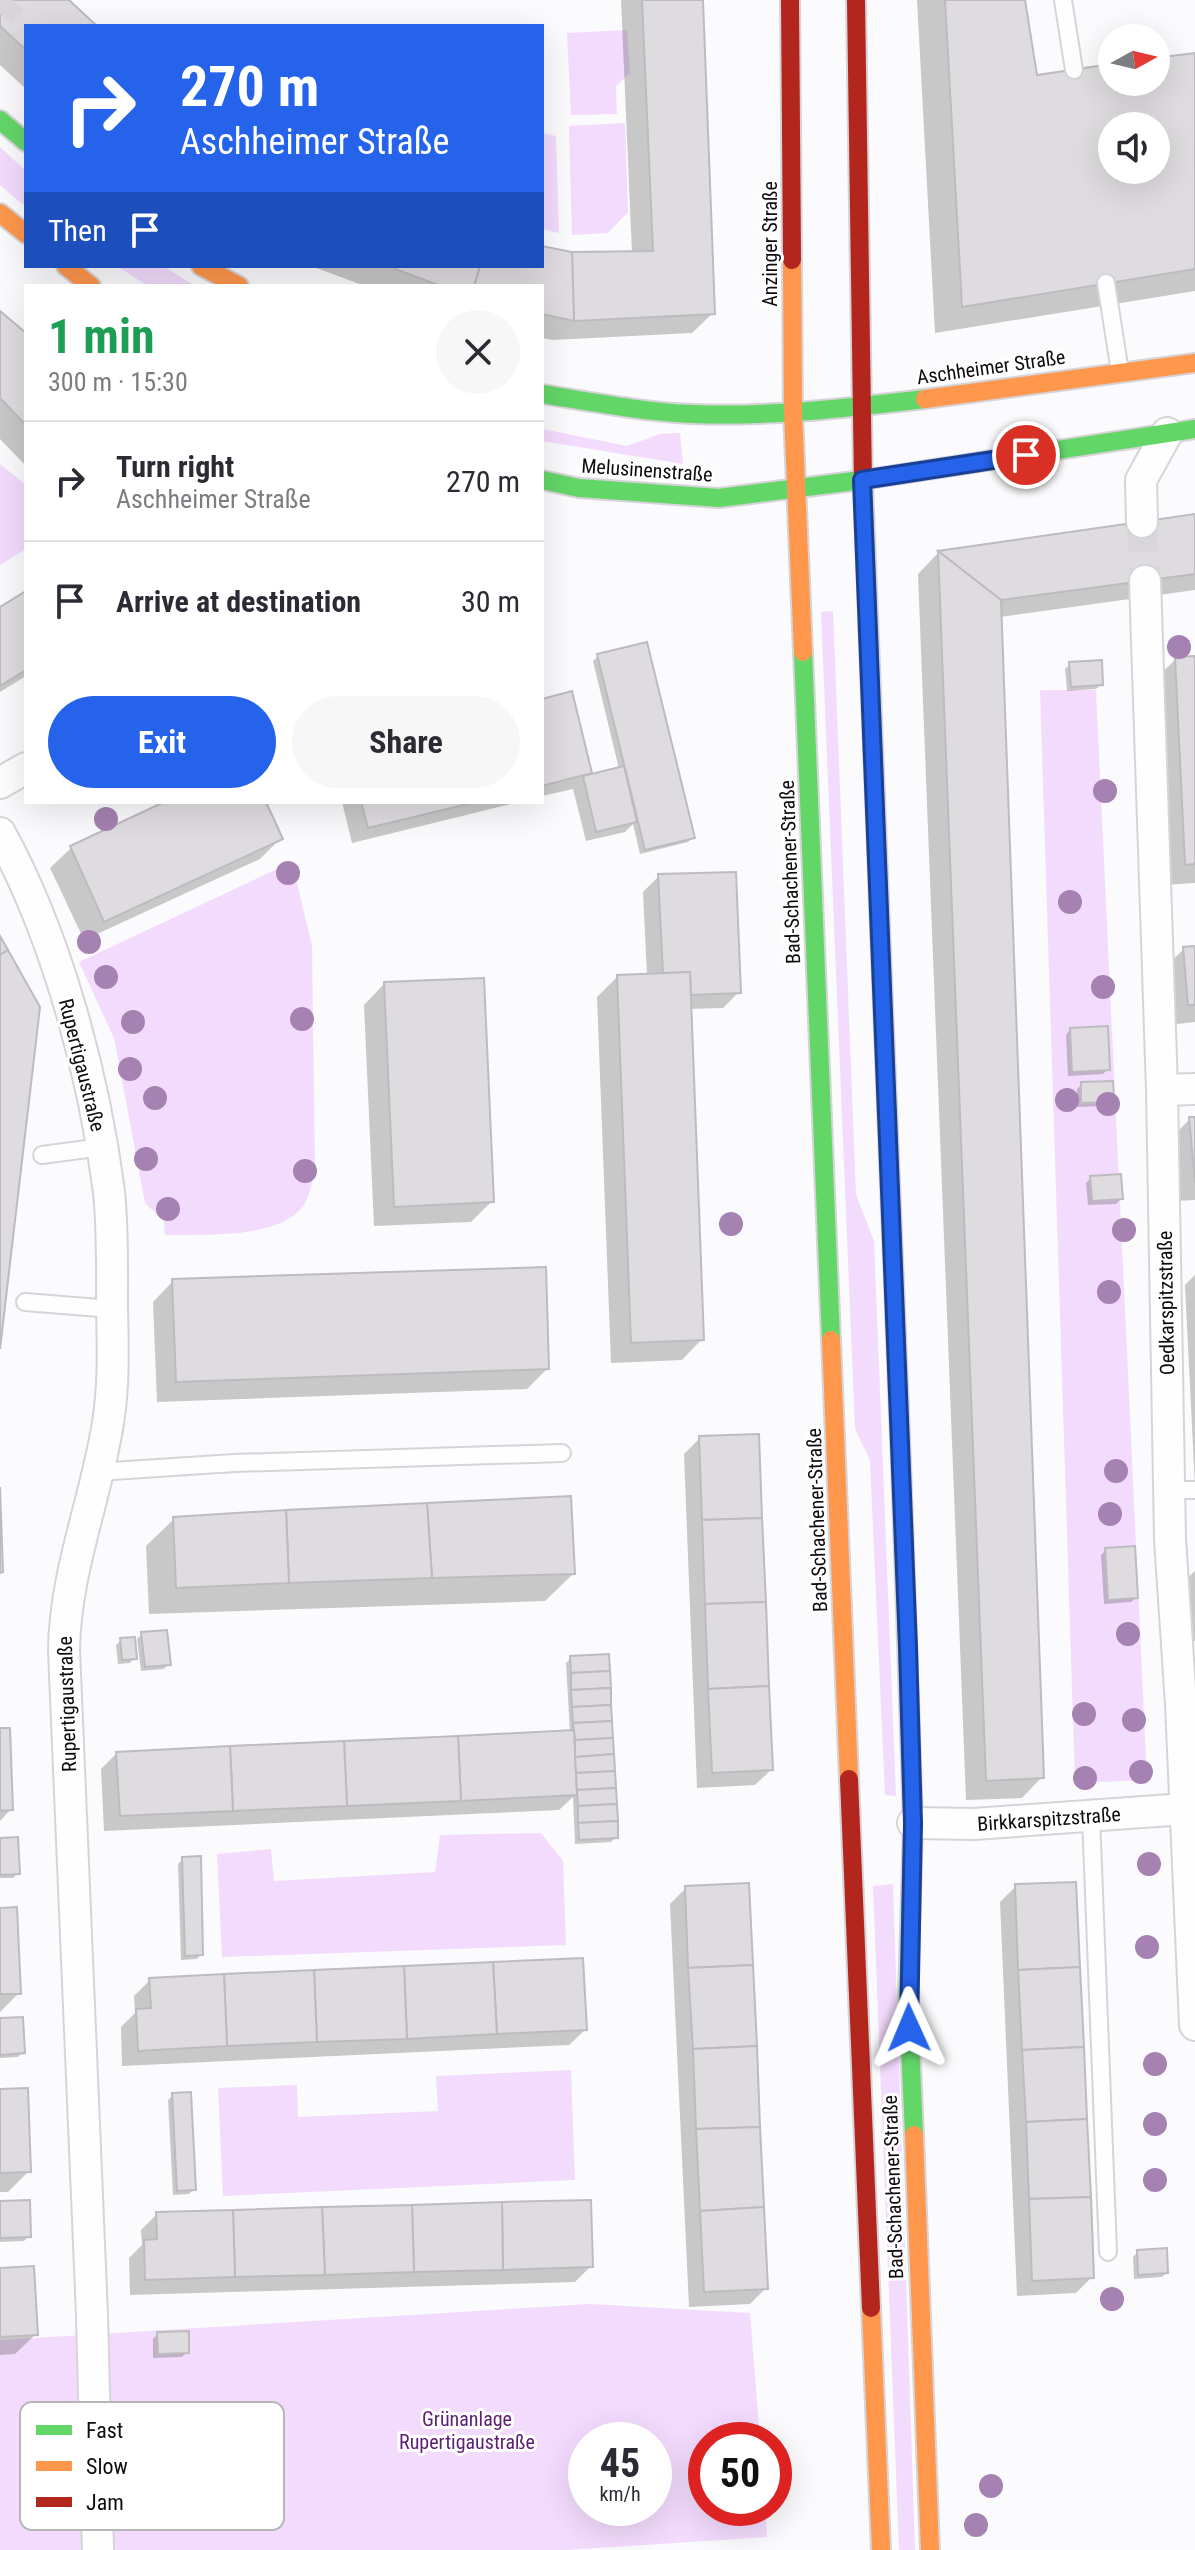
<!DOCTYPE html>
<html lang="en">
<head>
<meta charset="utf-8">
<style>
  :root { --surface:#fff; --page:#f7f7f7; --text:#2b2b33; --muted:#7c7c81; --line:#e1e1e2; --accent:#2563eb }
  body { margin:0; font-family:"Roboto Condensed",sans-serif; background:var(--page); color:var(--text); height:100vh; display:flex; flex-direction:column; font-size:30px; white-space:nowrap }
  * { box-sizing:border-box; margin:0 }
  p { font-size:26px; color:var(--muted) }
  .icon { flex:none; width:44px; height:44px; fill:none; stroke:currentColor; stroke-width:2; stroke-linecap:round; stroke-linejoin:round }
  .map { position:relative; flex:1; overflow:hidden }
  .sheet { position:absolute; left:24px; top:284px; width:520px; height:520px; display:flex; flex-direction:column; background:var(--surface); border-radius:0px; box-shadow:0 8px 32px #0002 }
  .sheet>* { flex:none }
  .banner { position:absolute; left:24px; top:24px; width:520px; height:244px; border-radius:0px; box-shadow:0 8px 32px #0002; background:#2563eb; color:#fff; overflow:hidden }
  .needle { width:52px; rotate:82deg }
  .controls { position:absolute; left:1098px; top:24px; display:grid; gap:16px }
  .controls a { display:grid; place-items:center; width:72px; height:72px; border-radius:50%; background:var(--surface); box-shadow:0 8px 32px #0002; font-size:40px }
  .speed { position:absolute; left:568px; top:2422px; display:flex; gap:16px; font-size:40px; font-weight:700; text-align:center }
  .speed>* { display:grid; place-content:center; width:104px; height:104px; border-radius:50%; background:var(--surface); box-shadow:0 8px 32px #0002; line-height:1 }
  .speed small { font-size:20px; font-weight:400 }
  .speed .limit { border:12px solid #d22; background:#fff; color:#111 }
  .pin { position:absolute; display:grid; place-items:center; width:68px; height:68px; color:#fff; margin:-34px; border:4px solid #fff; border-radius:50%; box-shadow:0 2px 8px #0007 }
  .me { position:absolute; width:88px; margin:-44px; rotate:359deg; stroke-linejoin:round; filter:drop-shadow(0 0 6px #0008) }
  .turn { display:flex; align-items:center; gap:28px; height:168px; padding:0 24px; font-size:36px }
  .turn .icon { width:104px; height:104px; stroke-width:2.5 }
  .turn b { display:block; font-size:56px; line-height:68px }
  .then { display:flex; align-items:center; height:76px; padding:0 24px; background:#0003; gap:16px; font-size:30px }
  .round { display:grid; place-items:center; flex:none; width:84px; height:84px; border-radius:42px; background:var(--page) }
  .head { display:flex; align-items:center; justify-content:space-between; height:136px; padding:0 24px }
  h1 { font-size:48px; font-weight:700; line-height:60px; color:#1e9e55 }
  .button { display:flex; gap:16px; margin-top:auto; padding:16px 24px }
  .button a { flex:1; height:92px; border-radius:48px; background:var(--accent); color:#fff; font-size:32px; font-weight:700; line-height:92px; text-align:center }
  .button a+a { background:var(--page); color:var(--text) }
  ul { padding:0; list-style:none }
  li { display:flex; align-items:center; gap:24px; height:120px; padding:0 24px; border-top:2px solid var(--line) }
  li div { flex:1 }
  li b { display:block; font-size:30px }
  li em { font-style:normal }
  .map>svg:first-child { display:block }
  .green { fill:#f3dbfd; fill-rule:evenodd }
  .shadow { fill:#0003; fill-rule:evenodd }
  .building { fill:#dfdce0; stroke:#bebbc0; stroke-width:2; fill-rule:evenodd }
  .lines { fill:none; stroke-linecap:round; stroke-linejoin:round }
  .street-tunnel { stroke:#d8d6d9; stroke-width:30; stroke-dasharray:30 15; stroke-linecap:butt }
  .lane-casing { stroke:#d6d4d8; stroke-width:20 }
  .street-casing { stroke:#d6d4d8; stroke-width:34 }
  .fast-casing { stroke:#d6d4d8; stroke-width:22 }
  .slow-casing { stroke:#d6d4d8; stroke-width:22 }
  .jam-casing { stroke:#d6d4d8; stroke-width:22 }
  .lane { stroke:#fefeff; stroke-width:16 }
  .street { stroke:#fefeff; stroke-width:30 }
  .fast { stroke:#63d668; stroke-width:18 }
  .slow { stroke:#ff974d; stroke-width:18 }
  .jam { stroke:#b3261e; stroke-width:18 }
  .tree { fill:#a582b1 }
  .route-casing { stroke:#184099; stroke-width:20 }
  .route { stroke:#2563eb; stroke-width:14 }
  .labels { text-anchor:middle; stroke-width:6; stroke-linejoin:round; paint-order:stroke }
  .street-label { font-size:20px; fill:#0f0a10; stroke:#fff }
  .park-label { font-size:20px; fill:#5f2073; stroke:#fff }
  .key { fill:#fff; stroke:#b7b6b7; stroke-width:2 }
  .key-label { font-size:22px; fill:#0f0a10 }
</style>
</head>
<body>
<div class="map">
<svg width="1195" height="2550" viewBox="0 0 1195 2550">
  <rect width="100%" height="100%" fill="#fbfafc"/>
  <g class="green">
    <path d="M627 30 630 73 616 86 617 114 571 115 567 33Z"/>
    <path d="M625 123 628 212 608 233 572 235 569 126Z"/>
    <path d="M542 133 556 136 559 233 542 229Z"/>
    <path d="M0 147 26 171V207L0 185Z"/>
    <path d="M117 266H163L195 286H148Z"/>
    <path d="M542 429 627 446 660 434 680 433 683 464 542 441Z"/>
    <path d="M0 464 26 485V549L0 565Z"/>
    <path d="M833 611 856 1195 874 1241 896 1796 885 1795 870 1460 855 1429 821 612Z"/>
    <path d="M1040 690H1096L1147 1780 1075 1783Z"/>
    <path d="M292 862 312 946 315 1173C312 1182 310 1194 305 1203 284 1240 202 1234 165 1235L164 1221 145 1203 114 1038 79 962Z"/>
    <path d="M541 1833 563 1861 566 1945 222 1957 217 1854 271 1849 274 1881 435 1872 440 1835Z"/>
    <path d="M893 1884 915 2550H899L873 1886Z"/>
    <path d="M571 2070 575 2180 223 2196 218 2088 297 2085 298 2117 438 2111 436 2076Z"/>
    <path d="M591 2304 750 2313 760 2440H706V2508H765L767 2537 566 2550H0V2340ZM586 2440H654V2508H586Z"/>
  </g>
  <g class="shadow">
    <path d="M0 0H66L94 26H26V89L0 65Z"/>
    <path d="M621 0H702L713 313 692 333 553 340 542 338V286H365L311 266H542V248L572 254 632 253Z"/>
    <path d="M917 0H1023L1035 78 1112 67V82H1156V60L1195 55V291L935 333ZM1112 126H1156V170H1112Z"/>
    <path d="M0 314 26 336V466L0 439Z"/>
    <path d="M1195 517V590L1000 617 1042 1777 1022 1798 966 1800 918 574 938 553Z"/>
    <path d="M26 594V676L0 692V610Z"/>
    <path d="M598 656 693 837 688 842 640 854 633 824 625 832 586 841 573 789 542 796V701L590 773 585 777 619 769 593 661Z"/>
    <path d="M1195 658V883L1165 885 1155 679 1176 659Z"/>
    <path d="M1070 664 1101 685 1096 689 1067 691 1065 669Z"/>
    <path d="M169 802H264L280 839 260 859 84 940 50 868 71 848Z"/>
    <path d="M342 802H519L352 843Z"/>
    <path d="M659 876 739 992 723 1008 690 1009 702 1339 682 1360 611 1363 597 997 617 977 647 976 643 892Z"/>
    <path d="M1195 948V1022L1168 1025 1163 969 1184 949Z"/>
    <path d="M384 984 492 1201 471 1222 374 1226 364 1005Z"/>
    <path d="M1070 1030 1108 1069 1103 1074 1068 1076 1066 1035Z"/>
    <path d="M1082 1084 1112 1101 1107 1106 1077 1107V1089Z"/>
    <path d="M1190 1119H1195V1200L1175 1201 1169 1140Z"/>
    <path d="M1091 1178 1121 1199 1116 1204 1088 1205 1086 1183Z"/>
    <path d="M1195 1275V1487L1185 1285Z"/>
    <path d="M173 1281 547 1369 527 1389 157 1402 153 1302Z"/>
    <path d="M700 1438 771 1770 755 1785 697 1788 684 1454Z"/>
    <path d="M174 1519 573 1574 545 1601 149 1614 146 1546Z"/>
    <path d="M1106 1550 1136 1598 1131 1602 1104 1604 1101 1555Z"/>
    <path d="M1195 1571V1641H1191L1186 1579Z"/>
    <path d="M142 1634 168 1664 164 1669 141 1671 137 1639Z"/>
    <path d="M121 1640 134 1658 130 1663 118 1664 116 1645Z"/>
    <path d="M571 1658 616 1837 611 1842 575 1844 573 1797 559 1810 104 1831 101 1769 117 1753 570 1733 566 1663Z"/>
    <path d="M0 1730 11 1809 0 1821Z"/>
    <path d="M0 1840 18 1873 13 1878H0Z"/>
    <path d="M183 1859 201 1954 197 1959 181 1960 178 1864Z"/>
    <path d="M1016 1886 1092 2277 1076 2293 1017 2296 1000 1902Z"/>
    <path d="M686 1888 766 2288 750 2304 689 2307 670 1904Z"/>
    <path d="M0 1910 19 1993 0 2012Z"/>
    <path d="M150 1980 585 2030 569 2045 122 2066 121 2027 135 2013 134 1996Z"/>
    <path d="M0 2020 23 2052 18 2057 0 2058Z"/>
    <path d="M0 2091 28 2172 8 2192H0Z"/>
    <path d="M173 2095 194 2189 189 2194 173 2195 168 2100Z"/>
    <path d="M0 2203 29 2236 24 2241 0 2242Z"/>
    <path d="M157 2214 591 2266 575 2282 130 2295 129 2258 142 2245 141 2230Z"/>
    <path d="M1138 2252 1166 2273 1162 2277 1134 2279 1133 2257Z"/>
    <path d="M0 2270 36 2334 15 2354 0 2355Z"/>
    <path d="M158 2334 187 2352 182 2357 153 2358V2339Z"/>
  </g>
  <g class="building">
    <path d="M0 0H69L97 26H26V50L0 26Z"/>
    <path d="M642 0H703L715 314 574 321 572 252 653 251Z"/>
    <path d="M945 0H1025L1037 75 1112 64V82H1156V58L1195 53V269L962 307ZM1112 126H1156V170H1112Z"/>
    <path d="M542 246 572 252 574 321 542 314V286H474L480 266H542Z"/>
    <path d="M396 266H480L474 286H441L395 269Z"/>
    <path d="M0 311 26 333V425L0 398Z"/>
    <path d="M1195 514V574L1001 600 938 551Z"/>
    <path d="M938 551 1001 600 1044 1778 986 1781Z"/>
    <path d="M26 591V670L0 686V607Z"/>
    <path d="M647 642 695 838 645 850 597 654Z"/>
    <path d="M1195 656V864L1185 865 1175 657Z"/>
    <path d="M1102 660 1103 685 1071 687 1069 662Z"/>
    <path d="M572 691 592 773 542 786V699Z"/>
    <path d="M624 766 637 822 596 832 583 776Z"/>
    <path d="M164 802H266L283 839 104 922 70 846Z"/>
    <path d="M361 802H476L368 828Z"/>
    <path d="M736 872 741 993 691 995 690 972 663 973 658 874Z"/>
    <path d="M0 936 8 950 0 955Z"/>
    <path d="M1195 946V1005H1188L1183 947Z"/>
    <path d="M8 950 40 1007 0 1349V955Z"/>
    <path d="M690 972 704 1340 631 1343 617 975Z"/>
    <path d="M484 978 494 1202 394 1207 384 982Z"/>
    <path d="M1108 1026 1110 1070 1072 1072 1070 1028Z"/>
    <path d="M1113 1081 1114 1102 1081 1103V1082Z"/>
    <path d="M1189 1117H1195V1182Z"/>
    <path d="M1121 1174 1123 1199 1092 1201 1090 1176Z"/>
    <path d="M546 1267 549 1369 176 1382 172 1279Z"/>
    <path d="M759 1434 762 1518 702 1520 699 1436Z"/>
    <path d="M0 1487 3 1572 0 1573Z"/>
    <path d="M571 1496 575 1574 432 1578 427 1503Z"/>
    <path d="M427 1503 432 1578 289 1583 286 1510Z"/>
    <path d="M286 1510 289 1583 176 1588 173 1517Z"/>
    <path d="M762 1518 766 1602 705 1604 702 1520Z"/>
    <path d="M1135 1546 1138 1598 1108 1600 1105 1548Z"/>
    <path d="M766 1602 769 1686 708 1689 705 1604Z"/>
    <path d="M167 1630 171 1665 145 1667 141 1632Z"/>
    <path d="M135 1637 137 1659 122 1660 120 1638Z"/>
    <path d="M609 1654 610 1671 571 1673 570 1656Z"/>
    <path d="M610 1671 611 1688 571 1690V1673Z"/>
    <path d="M769 1686 773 1770 712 1773 708 1689Z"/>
    <path d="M611 1688V1705L572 1707 571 1690Z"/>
    <path d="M611 1705 612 1721 573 1723 572 1707Z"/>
    <path d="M612 1721 613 1738 575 1740 573 1723Z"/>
    <path d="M0 1728H10L13 1810 0 1811Z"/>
    <path d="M574 1730 577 1795 461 1801 458 1736Z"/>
    <path d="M458 1736 461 1801 347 1806 344 1741Z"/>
    <path d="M613 1738 614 1754 575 1757V1740Z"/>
    <path d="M344 1741 347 1806 233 1811 230 1746Z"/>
    <path d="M230 1746 233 1811 120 1816 116 1752Z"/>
    <path d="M614 1754 615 1771 576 1773 575 1757Z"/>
    <path d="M615 1771 616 1788 577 1790 576 1773Z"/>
    <path d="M616 1788 617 1804 578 1806 577 1790Z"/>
    <path d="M617 1804 618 1821 578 1823V1806Z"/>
    <path d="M618 1821V1838L579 1840 578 1823Z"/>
    <path d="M18 1837 20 1874 0 1875V1838Z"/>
    <path d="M201 1856 203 1955 185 1956 182 1857Z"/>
    <path d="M1076 1882 1080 1967 1018 1970 1015 1884Z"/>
    <path d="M749 1883 753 1965 688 1968 685 1886Z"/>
    <path d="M17 1907 21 1994H0V1908Z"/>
    <path d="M583 1958 587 2030 497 2034 493 1962Z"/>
    <path d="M493 1962 497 2034 407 2039 404 1966Z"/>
    <path d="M753 1965 757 2046 693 2049 688 1968Z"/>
    <path d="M404 1966 407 2039 317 2042 314 1970Z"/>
    <path d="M1080 1967 1084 2047 1022 2050 1018 1970Z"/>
    <path d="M314 1970 317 2042 227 2046 224 1974Z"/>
    <path d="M224 1974 227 2046 138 2051 136 2009 151 2008 149 1978Z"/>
    <path d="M23 2017 25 2053 0 2055V2018Z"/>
    <path d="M757 2046 760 2127 696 2129 693 2049Z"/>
    <path d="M1084 2047 1087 2119 1026 2122 1022 2050Z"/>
    <path d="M28 2088 31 2172 0 2173V2089Z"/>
    <path d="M191 2092 196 2190 177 2191 172 2093Z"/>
    <path d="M1087 2119 1091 2197 1029 2199 1026 2122Z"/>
    <path d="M760 2127 764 2207 700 2211 696 2129Z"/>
    <path d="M1091 2197 1094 2278 1032 2281 1029 2199Z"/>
    <path d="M30 2200 31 2237 0 2238V2201Z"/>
    <path d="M591 2200 593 2267 503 2270 502 2202Z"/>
    <path d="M502 2202 503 2270 414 2272 412 2205Z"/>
    <path d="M412 2205 414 2272 325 2275 322 2207Z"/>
    <path d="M322 2207 325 2275 235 2277 233 2210Z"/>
    <path d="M764 2207 768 2289 704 2292 700 2211Z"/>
    <path d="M233 2210 235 2277 145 2280 144 2240 157 2239 156 2212Z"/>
    <path d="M1167 2248 1168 2273 1138 2275 1137 2250Z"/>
    <path d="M34 2266 38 2335 0 2337V2268Z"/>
    <path d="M189 2331V2353L158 2354 157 2332Z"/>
  </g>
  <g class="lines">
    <g class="street-tunnel">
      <path d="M0 14 13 0"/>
      <path d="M1142 522 1145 581"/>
    </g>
    <defs>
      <g id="lane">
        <path d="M1063 0 1074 70"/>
        <path d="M1106 283 1120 372"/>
        <path d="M42 1155 102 1147"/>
        <path d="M25 1302 112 1309"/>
        <path d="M97 1472 234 1463 562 1453"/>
        <path d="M1169 1490H1195"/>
        <path d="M1091 1816 1108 2252"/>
      </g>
      <g id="street">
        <path d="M1142 522 1141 480 1167 433"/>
        <path d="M1145 581 1162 1090 1170 1539 1181 1704 1195 2025"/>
        <path d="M0 783 26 768"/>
        <path d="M0 833C57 937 94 1075 109 1192 113 1231 112 1269 112 1308 113 1347 114 1385 108 1423 96 1499 65 1572 64 1650L92 2315 98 2550"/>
        <path d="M1162 1090 1195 1089"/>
        <path d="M913 1823 974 1824 1185 1809"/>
      </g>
      <g id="fast">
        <path d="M0 120 26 142"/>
        <path d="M542 394C592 402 643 412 693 414 770 417 849 408 925 399"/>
        <path d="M542 480 579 488 719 498 862 480 1195 429"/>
        <path d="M863 484 881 953"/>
        <path d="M803 652 831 1340"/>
        <path d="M901 1462 913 1823 908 1997 914 2135"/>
      </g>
      <g id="slow">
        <path d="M0 213 26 234"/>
        <path d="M792 260 793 412 803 652"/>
        <path d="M66 266 91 286"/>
        <path d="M201 266 239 286"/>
        <path d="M925 399 1195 363"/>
        <path d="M831 1340 849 1779"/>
        <path d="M914 2135 930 2550"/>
        <path d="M871 2308 881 2550"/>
      </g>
      <g id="jam">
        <path d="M790 0 792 260"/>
        <path d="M856 0 863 484"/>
        <path d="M881 953 901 1462"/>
        <path d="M849 1779 871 2308"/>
      </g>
    </defs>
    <use href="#lane" class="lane-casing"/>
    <use href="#street" class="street-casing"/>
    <use href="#fast" class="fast-casing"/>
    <use href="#slow" class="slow-casing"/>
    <use href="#jam" class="jam-casing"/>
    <use href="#lane" class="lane"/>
    <use href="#street" class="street"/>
    <use href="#fast" class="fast"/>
    <use href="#slow" class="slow"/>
    <use href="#jam" class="jam"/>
  </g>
  <g class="tree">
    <circle cx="1179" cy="647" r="12"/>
    <circle cx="1105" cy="791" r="12"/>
    <circle cx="106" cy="819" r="12"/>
    <circle cx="288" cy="873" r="12"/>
    <circle cx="1070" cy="902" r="12"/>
    <circle cx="89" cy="942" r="12"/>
    <circle cx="106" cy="977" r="12"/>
    <circle cx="1103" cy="987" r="12"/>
    <circle cx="302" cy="1019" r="12"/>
    <circle cx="133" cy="1022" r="12"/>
    <circle cx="130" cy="1069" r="12"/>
    <circle cx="155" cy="1098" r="12"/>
    <circle cx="1067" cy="1100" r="12"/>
    <circle cx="1108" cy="1104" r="12"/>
    <circle cx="146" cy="1159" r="12"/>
    <circle cx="305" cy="1171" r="12"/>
    <circle cx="168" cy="1209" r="12"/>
    <circle cx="731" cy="1224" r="12"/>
    <circle cx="1124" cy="1230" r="12"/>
    <circle cx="1109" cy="1292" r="12"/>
    <circle cx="1116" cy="1471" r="12"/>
    <circle cx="1110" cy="1514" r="12"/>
    <circle cx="1128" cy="1634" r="12"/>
    <circle cx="1084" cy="1714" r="12"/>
    <circle cx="1134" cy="1720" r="12"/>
    <circle cx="1141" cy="1772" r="12"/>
    <circle cx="1085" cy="1778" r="12"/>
    <circle cx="1149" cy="1864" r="12"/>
    <circle cx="1147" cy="1947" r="12"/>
    <circle cx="1155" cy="2064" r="12"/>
    <circle cx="1155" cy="2124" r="12"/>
    <circle cx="1155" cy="2180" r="12"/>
    <circle cx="1112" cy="2299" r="12"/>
    <circle cx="991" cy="2486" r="12"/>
    <circle cx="976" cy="2525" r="12"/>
  </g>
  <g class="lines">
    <defs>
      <path id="route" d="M909 2028 913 1823 908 1647 862 480 1026 455"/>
    </defs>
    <use href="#route" class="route-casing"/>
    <use href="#route" class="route"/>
  </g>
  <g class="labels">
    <g class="street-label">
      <text transform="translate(770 244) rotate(-90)" y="7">Anzinger Straße</text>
      <text transform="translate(991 367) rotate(-8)" y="7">Aschheimer Straße</text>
      <text transform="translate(647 470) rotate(4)" y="7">Melusinenstraße</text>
      <text transform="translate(790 872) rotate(-92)" y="7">Bad-Schachener-Straße</text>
      <text transform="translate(82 1065) rotate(76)" y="7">Rupertigaustraße</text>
      <text transform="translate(1166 1303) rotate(-91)" y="7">Oedkarspitzstraße</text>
      <text transform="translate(817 1520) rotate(-92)" y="7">Bad-Schachener-Straße</text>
      <text transform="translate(67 1704) rotate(-92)" y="7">Rupertigaustraße</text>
      <text transform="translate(1049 1819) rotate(-4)" y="7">Birkkarspitzstraße</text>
      <text transform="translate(893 2187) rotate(-92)" y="7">Bad-Schachener-Straße</text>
    </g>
    <g class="park-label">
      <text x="467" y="2426">Grünanlage<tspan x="467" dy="23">Rupertigaustraße</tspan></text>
    </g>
  </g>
  <rect x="20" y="2402" width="264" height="128" rx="12" class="key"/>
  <rect x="36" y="2425" width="36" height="10" fill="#63d668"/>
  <rect x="36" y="2461" width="36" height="10" fill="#ff974d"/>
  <rect x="36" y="2497" width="36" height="10" fill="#b3261e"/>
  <g class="key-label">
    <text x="86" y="2438">Fast</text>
    <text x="86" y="2474">Slow</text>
    <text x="86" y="2510">Jam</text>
  </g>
</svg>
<div class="controls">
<a><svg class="needle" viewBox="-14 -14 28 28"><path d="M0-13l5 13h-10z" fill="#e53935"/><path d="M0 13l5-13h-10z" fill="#7c7c81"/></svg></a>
<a><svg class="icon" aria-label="sound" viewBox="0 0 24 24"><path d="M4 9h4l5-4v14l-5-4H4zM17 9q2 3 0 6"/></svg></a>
</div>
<div class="speed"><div>45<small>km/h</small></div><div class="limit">50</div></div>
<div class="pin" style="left:1026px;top:455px;background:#d93025"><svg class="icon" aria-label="arrive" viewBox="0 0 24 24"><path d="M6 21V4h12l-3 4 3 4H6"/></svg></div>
<svg class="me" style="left:909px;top:2028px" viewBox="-20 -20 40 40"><path d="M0-17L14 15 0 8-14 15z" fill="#2563eb" stroke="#fff" stroke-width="4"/></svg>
<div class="banner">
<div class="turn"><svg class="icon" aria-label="right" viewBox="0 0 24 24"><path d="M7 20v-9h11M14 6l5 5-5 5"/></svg><div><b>270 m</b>Aschheimer Straße</div></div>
<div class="then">Then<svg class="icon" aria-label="arrive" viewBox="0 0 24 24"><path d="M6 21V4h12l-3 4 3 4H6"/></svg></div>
</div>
<section class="sheet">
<div class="head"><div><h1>1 min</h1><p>300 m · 15:30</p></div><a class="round"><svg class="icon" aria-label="close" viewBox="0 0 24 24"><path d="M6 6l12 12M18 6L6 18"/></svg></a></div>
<ul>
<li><svg class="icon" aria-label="right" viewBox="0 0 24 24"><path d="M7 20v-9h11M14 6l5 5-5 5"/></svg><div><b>Turn right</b><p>Aschheimer Straße</p></div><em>270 m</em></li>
<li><svg class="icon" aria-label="arrive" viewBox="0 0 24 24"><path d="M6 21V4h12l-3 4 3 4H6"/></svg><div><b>Arrive at destination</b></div><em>30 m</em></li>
</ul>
<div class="button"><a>Exit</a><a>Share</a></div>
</section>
</div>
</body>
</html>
